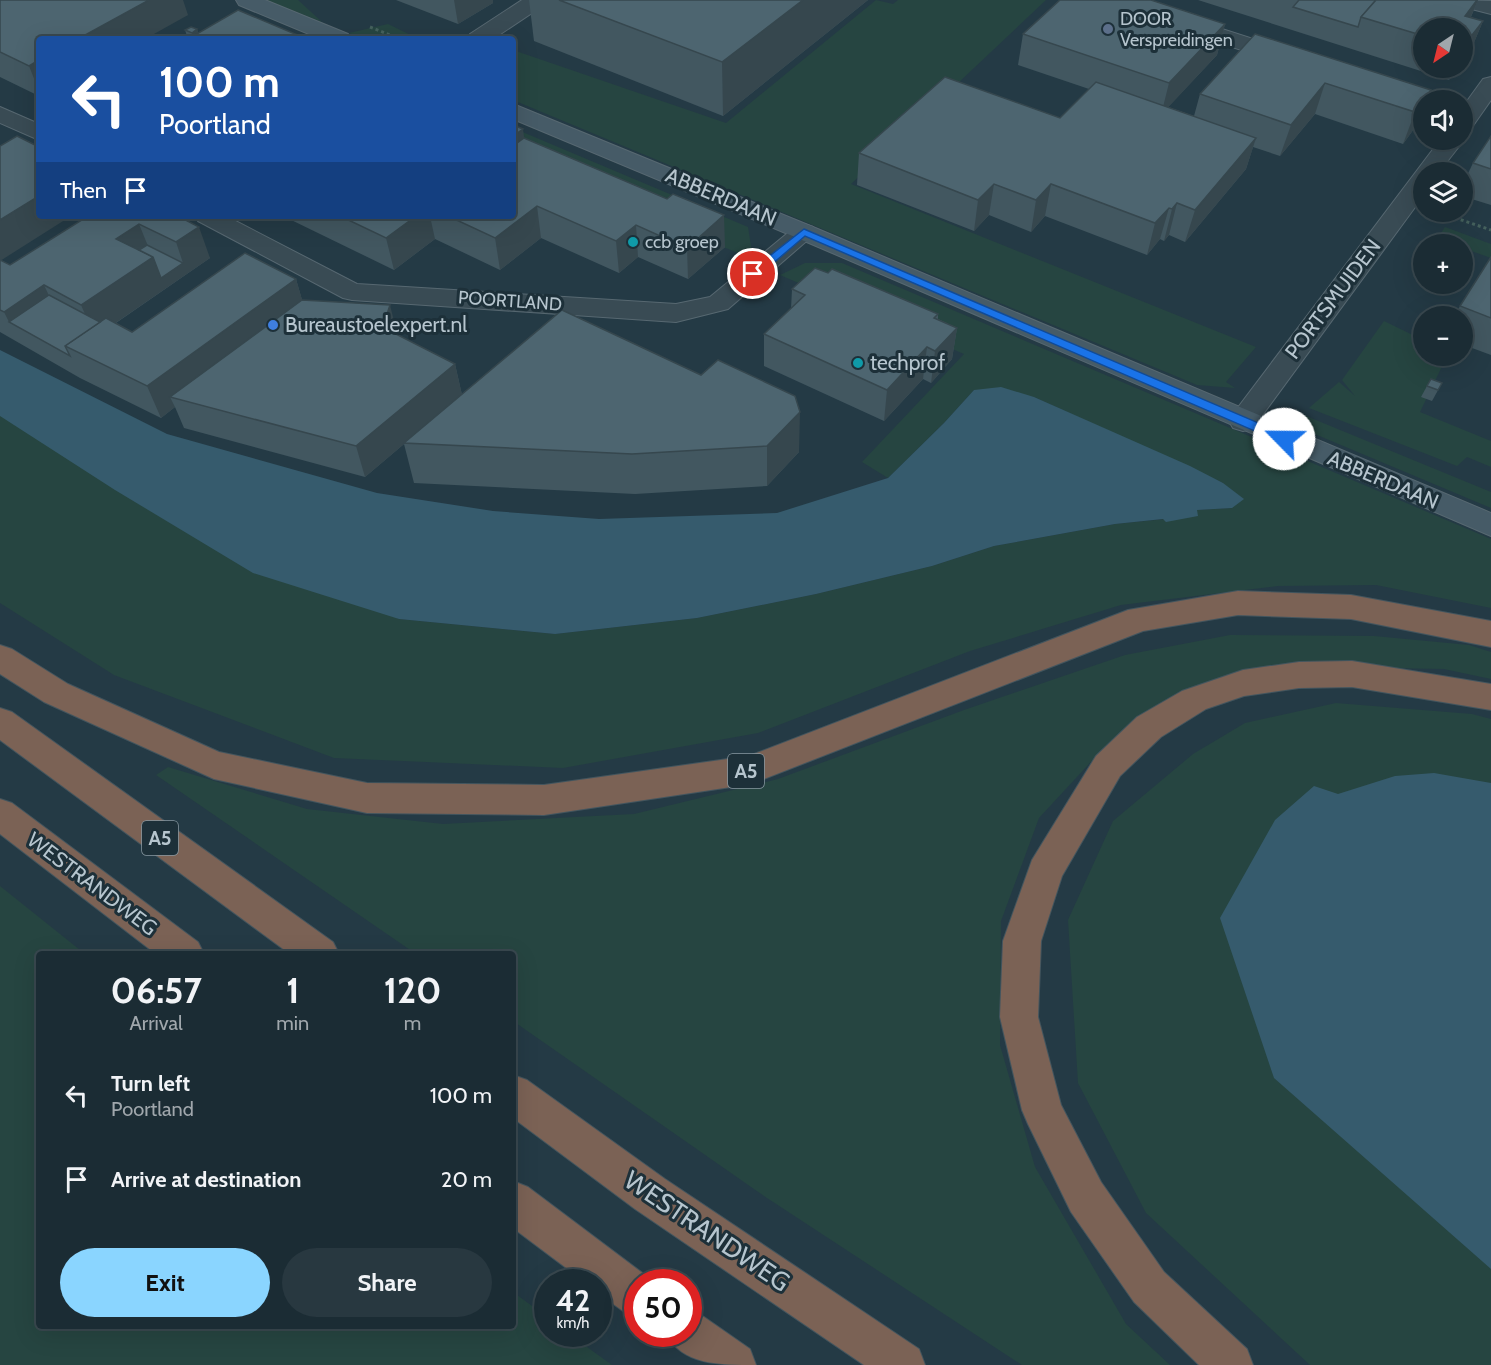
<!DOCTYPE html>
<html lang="en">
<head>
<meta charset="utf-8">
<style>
  :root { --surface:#1b2c34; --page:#283840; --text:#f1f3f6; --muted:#a0a7ac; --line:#39484f; --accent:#8ad5ff }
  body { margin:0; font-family:Cabin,sans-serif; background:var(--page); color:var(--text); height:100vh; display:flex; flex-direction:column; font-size:22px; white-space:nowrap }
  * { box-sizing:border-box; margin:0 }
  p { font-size:20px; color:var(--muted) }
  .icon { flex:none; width:33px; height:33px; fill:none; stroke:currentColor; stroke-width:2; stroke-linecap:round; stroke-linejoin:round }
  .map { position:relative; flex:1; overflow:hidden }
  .sheet { position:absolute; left:36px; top:951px; width:480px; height:378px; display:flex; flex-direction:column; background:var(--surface); border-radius:6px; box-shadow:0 6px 24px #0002,0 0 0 2px var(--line) }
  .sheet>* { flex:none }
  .hud { position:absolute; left:36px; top:36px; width:480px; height:183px; border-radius:6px; box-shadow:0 6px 24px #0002,0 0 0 2px var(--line); background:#1a4fa0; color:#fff; overflow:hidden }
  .needle { width:39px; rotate:215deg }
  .buttons { position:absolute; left:1413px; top:18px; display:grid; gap:12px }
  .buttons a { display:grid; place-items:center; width:60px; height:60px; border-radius:50%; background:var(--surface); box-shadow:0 6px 24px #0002,0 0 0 2px var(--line); font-size:30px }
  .speed { position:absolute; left:534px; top:1269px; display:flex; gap:12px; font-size:30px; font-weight:700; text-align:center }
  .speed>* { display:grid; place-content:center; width:78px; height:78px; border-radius:50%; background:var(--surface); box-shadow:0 6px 24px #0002,0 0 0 2px var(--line); line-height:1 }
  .speed small { font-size:15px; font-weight:400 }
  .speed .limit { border:9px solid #d22; background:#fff; color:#111 }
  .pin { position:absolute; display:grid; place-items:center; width:51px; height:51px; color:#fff; margin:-26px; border:3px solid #fff; border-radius:50%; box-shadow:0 2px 6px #0007 }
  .me { position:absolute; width:66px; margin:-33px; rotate:293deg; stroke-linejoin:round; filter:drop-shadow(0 0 4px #0008) }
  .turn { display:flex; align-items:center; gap:21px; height:126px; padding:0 24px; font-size:27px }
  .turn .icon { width:78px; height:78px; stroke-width:2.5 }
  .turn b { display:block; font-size:42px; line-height:51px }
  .then { display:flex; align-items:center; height:57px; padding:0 24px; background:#0003; gap:12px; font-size:22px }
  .eta { display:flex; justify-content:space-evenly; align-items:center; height:102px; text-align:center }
  .eta b { font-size:36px; font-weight:800; line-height:42px }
  .cta { display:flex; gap:12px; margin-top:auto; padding:12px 24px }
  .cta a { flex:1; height:69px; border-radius:36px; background:var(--accent); color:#111; font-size:24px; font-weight:800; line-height:69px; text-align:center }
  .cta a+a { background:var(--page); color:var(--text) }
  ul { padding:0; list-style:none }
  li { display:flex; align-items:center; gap:18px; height:84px; padding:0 24px }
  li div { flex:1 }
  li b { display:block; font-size:22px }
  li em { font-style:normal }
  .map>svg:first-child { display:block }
  .green { fill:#264541 }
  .water { fill:#365b6d }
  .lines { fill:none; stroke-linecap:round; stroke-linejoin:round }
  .minor-casing { stroke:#576871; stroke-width:2 }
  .secondary-casing { stroke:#576871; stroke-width:2 }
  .motorway-casing { stroke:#43555e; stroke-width:2 }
  .path { stroke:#45615d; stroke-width:3; stroke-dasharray:3 3; stroke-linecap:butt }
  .minor { fill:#394b54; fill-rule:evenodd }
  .secondary { fill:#465b67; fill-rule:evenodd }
  .motorway { fill:#7b6255; fill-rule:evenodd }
  .wall { fill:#425760 }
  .shaded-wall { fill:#36474e }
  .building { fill:#4d6570; stroke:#36474e; stroke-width:1.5 }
  .route { fill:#1a73e8; stroke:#114b97; stroke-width:1.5 }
  .service-dot { fill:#5c6f8a; stroke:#1d3039; stroke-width:2 }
  .culture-dot { fill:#0f9aa8; stroke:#1d3039; stroke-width:2 }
  .shop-dot { fill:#3f7fe0; stroke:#1d3039; stroke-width:2 }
  .labels { text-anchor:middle; stroke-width:6; stroke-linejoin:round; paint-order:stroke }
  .far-poi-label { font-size:18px; fill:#b6c5ce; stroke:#1d3039; text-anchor:start }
  .far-street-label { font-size:18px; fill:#b6c5ce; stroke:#1d3039 }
  .shield { fill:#1d3039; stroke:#8898a1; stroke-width:1.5 }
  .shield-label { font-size:20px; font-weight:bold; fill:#b6c5ce }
  .street-label { font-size:21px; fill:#b6c5ce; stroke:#1d3039 }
  .poi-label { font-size:21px; fill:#b6c5ce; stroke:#1d3039; text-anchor:start }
  .near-street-label { font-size:26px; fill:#b6c5ce; stroke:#1d3039 }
</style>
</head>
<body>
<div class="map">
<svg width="1491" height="1365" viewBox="0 0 1491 1365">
  <rect width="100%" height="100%" fill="#243a45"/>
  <g class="green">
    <path d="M266 0H298L322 22Z"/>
    <path d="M876 0 893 4 898 0H1046L851 184 1256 347 1226 382 1235 388 1197 385 513 100V50L726 123Z"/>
    <path d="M388 24 419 39H365L349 33Z"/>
    <path d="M513 128 748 227 753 259 513 162Z"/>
    <path d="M1445 227 1491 244V258L1463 248 1462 244H1452L1437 239Z"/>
    <path d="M805 263H842L1491 539V608L1376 585 1278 586 1121 605 970 651 758 733 563 768 334 758 114 675 0 603V414L399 619 555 634 697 618 816 594 932 566 994 546 1115 524 1197 516 1196 510 1232 508 1223 483 1034 397 974 390 944 423 888 478 862 462 964 354 780 275Z"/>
    <path d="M1384 321 1423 340 1424 356H1447L1420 412 1491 441V467L1467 457 1457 466 1309 408 1339 382 1355 396 1342 380Z"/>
    <path d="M1294 411 1491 492V508L1310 432Z"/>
    <path d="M1230 635 1374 636 1469 645 1491 652V679L1444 669 1274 666 1175 699 1100 752 1039 818 1001 921 1000 1045 1035 1167 1126 1324 1170 1365H1022L764 1196 513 1021V954H416L156 775 168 767 307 809 443 824 634 814 778 779 964 710 1125 655Z"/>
    <path d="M1336 703 1472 714 1491 719V1365H1310L1146 1213 1078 1083 1068 920 1113 821 1193 754 1245 723Z"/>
    <path d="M0 886 85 954H39V1326H513V1292L547 1317 548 1334H569L612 1365H0Z"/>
  </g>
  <g class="water">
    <path d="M0 350 167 434 377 493 493 511 599 519 777 513 888 478 944 423 974 390 1001 387 1034 397 1190 466 1223 483 1244 499 1232 508 1197 510 1198 516 1166 522 1163 519 1115 524 994 546 932 566 816 594 697 618 555 634 399 619 253 573 115 490 0 416Z"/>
    <path d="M1434 773 1491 783V1269L1274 1078 1220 918 1275 820 1314 786 1338 794 1395 776Z"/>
  </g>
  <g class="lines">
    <defs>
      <g id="minor">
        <path d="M522 0H547L544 5 493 39H467L470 34Z"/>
        <path d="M1100 0H1132L1297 53 1300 58 1297 63 1289 65 1281 63 1103 5Z"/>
        <path d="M1453 0 1491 1V14L1456 5Z"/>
        <path d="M1491 77V100L1470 130 1462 132V108L1483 79Z"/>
        <path d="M0 107 39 124V140L0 123Z"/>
        <path d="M1462 138 1464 140 1439 172H1424V195L1253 428 1243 431 1233 428 1229 421 1233 414 1440 140Z"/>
        <path d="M194 216H226L357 284 676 304 710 297 795 227 804 224 813 227 817 232 728 309 676 322 352 300 343 298 198 221Z"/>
      </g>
      <g id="secondary">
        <path d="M236 0H265L348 34 351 39H321L239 5Z"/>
        <path d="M513 104 813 227 1491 513V536L795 237 513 119Z"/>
      </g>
      <g id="motorway">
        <path d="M1238 591 1351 595 1491 621V647L1351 619 1238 615 1143 631 751 784 544 815 367 813 214 779 44 702 0 674V645L12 649 68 684 219 752 367 783 544 785 749 756 1128 610Z"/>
        <path d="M1352 661 1491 684V710L1352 687 1299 688 1244 696 1206 709 1161 737 1120 776 1062 876 1041 941 1038 1017 1061 1105 1101 1182 1164 1272 1247 1349 1253 1365H1199L1134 1302 1071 1212 1028 1124 1022 1110 1000 1017 1003 941 1032 860 1096 756 1137 717 1182 691 1243 670 1299 662Z"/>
        <path d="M0 708 12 712 333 942 339 954H290L0 740Z"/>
        <path d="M0 799 12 803 198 942 204 954H156L0 834Z"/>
        <path d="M513 1075 527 1080 665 1179 919 1349 925 1365H864L635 1209 513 1118Z"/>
        <path d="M513 1181 528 1187 653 1281 654 1282H638V1318L623 1311 598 1293V1282H585L513 1228Z"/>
        <path d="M688 1311 704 1317 750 1349 756 1365C719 1365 683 1365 666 1334H688Z"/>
      </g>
    </defs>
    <use href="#minor" class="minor-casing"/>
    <use href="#secondary" class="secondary-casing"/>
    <use href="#motorway" class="motorway-casing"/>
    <g class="path">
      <path d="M370 27 400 39"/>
      <path d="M1438 212 1491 230"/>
    </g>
    <use href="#minor" class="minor"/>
    <use href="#secondary" class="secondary"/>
    <use href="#motorway" class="motorway"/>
  </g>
  <g class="wall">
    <path d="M0 0 188 15 39 39V96L0 77Z"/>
    <path d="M396 0H493V3L458 24Z"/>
    <path d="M529 0H868L723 116 534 41Z"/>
    <path d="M1198 0H1478L1471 17 1483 21 1470 52 1462 28H1424V68H1458L1449 80Z"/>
    <path d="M1225 24 1217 55 1168 107 1194 116 1200 94 1255 34 1424 100V109L1419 122 1403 144 1315 114 1280 156 1253 147 1246 169 1185 242 1169 235 1164 241 1160 239 1147 255 1045 216 1031 232 989 215 974 231 857 185 859 153 1060 118 1089 89 1018 65 1023 34Z"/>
    <path d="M197 29 198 33 188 39 185 30Z"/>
    <path d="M1491 136V205L1462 196V186L1473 163Z"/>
    <path d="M524 138 725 247 688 279 638 257 619 273 541 238 500 270 435 239 394 270 283 216H513Z"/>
    <path d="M0 146 1 260 10 265 88 216H178L210 258 116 323 132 332 296 279 302 300 397 335 455 364 462 395 562 310 799 452 767 486 635 494 414 483 404 444 365 477 184 428 175 407 161 418 80 378 0 332Z"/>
    <path d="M1491 257V355L1464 345 1466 346 1462 354V316H1455L1460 306Z"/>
    <path d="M828 273 938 314V319L957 328 952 359 931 383 923 379 884 421 764 366V334L791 309 792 289Z"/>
    <path d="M1443 356H1462L1458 361Z"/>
    <path d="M1442 383 1432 401 1421 397 1427 386Z"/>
  </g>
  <g class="shaded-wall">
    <path d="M149 0H183L188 15 145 39H78Z"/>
    <path d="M454 0H493V3L458 24Z"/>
    <path d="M803 0H868L723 116 722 62Z"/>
    <path d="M1477 0H1478L1466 28 1465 16Z"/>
    <path d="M1483 21 1470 52 1462 62V48Z"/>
    <path d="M1225 24 1217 55 1161 115 1169 83Z"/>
    <path d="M197 29 200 39H193L192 33Z"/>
    <path d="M39 60V91L29 66Z"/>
    <path d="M1454 68H1458L1449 80Z"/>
    <path d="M1325 83 1315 114 1280 156 1291 125Z"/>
    <path d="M1431 90 1427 100H1424Z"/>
    <path d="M1424 101V109L1419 122 1403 144 1415 112Z"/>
    <path d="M523 129 528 169 513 181V136Z"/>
    <path d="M1256 138 1246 169 1185 242 1195 210Z"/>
    <path d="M994 184 989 215 974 231 978 200Z"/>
    <path d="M1051 184 1045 216 1031 232 1036 200Z"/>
    <path d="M39 196V216H71L0 261V220Z"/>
    <path d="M1177 203 1169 235 1164 241 1172 209Z"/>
    <path d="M537 206 541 238 500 270 495 238Z"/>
    <path d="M1169 208 1160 239 1147 255 1155 223Z"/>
    <path d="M724 215 725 247 688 279 687 248Z"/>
    <path d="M416 216H430L435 239 394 270 386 238Z"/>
    <path d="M139 224 152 256 137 266 116 239Z"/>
    <path d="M636 225 638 257 619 273 616 241Z"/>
    <path d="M199 227 210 258 95 337 81 305 153 257 183 263 176 242Z"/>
    <path d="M296 279 305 310 170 397 175 407 161 418 147 386Z"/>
    <path d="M44 285 59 317 9 322 20 344 4 312Z"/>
    <path d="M390 305 398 337 376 324Z"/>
    <path d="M957 328 952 359 931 383 935 351Z"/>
    <path d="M927 347 923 379 884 421 887 390Z"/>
    <path d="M455 364 462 395 365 477 356 446Z"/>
    <path d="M800 412 799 452 767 486V446Z"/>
  </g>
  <g class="building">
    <path d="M0 0H149L78 39H39V60L29 66 0 52Z"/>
    <path d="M559 0H803L722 62Z"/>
    <path d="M1060 0H1151L1225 24 1169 83 1023 34Z"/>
    <path d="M1299 0H1376L1361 17 1358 27 1293 7Z"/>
    <path d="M1376 0H1477L1465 16 1483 21 1462 48V28H1424V36L1361 17Z"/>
    <path d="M238 10 307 39H188Z"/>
    <path d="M191 27 197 29 192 33 185 30Z"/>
    <path d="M1255 34 1431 90 1415 112 1325 83 1291 125 1200 94Z"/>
    <path d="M945 77 1060 118 1096 82 1256 138 1195 210 1177 203 1172 209 1169 208 1155 223 1051 184 1036 200 994 184 978 200 859 153Z"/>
    <path d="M513 125 523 129 513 136Z"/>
    <path d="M17 136 39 147V196L0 220V146Z"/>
    <path d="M1491 136V169L1473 163Z"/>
    <path d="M524 138 667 199 673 194 724 215 687 248 636 225 616 241 537 206 495 238 448 216H513V146Z"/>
    <path d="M88 216H178L199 227 176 242 139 224 116 239 153 257 81 305 44 285 4 312 0 310V260L10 265Z"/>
    <path d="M340 216H416L386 238Z"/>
    <path d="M147 245 183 263 161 278 153 257 139 250Z"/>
    <path d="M245 253 296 279 147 386 65 346 106 318 132 332Z"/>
    <path d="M1491 257V318L1460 306Z"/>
    <path d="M815 268 828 273 832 269 938 314 934 318 957 328 935 351 927 347 887 390 764 334 805 295 792 289Z"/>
    <path d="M49 295 100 322 65 346 70 356 9 322Z"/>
    <path d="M302 300 390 305 386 317 376 324 455 364 356 446 170 397Z"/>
    <path d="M562 310 701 375 718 360 795 396 800 412 767 446 632 454 404 443Z"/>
    <path d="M1462 345 1466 346 1464 350H1462Z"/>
    <path d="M1431 379 1442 383 1438 390 1427 386Z"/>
  </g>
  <path class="route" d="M804 229 1289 436 1290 439 1289 442H1280L805 236 757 277H749V272Z"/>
  <circle class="service-dot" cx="1108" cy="29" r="6"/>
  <g class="culture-dot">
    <circle cx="633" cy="242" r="6"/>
    <circle cx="858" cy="363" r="6"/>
  </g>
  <circle class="shop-dot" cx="273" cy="325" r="6"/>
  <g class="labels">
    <g class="far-poi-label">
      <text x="1120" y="25">DOOR<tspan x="1120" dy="21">Verspreidingen</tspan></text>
      <text x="645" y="248">ccb groep</text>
    </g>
    <g class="far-street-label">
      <text transform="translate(510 301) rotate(4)" y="6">POORTLAND</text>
    </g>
    <g class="shield">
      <rect x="728" y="754" width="36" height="34" rx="4.5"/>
      <rect x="142" y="821" width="36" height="34" rx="4.5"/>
    </g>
    <g class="shield-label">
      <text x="746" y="778">A5</text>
      <text x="160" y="845">A5</text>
    </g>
    <g class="street-label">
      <text transform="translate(721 197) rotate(23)" y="7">ABBERDAAN</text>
      <text transform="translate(1333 299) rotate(-53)" y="7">PORTSMUIDEN</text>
      <text transform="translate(1383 480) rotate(23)" y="7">ABBERDAAN</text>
      <text transform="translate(92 884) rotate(37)" y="7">WESTRANDWEG</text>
    </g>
    <g class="poi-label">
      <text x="285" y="332">Bureaustoelexpert.nl</text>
      <text x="870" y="370">techprof</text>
    </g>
    <g class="near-street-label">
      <text transform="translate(707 1231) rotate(34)" y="9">WESTRANDWEG</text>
    </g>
  </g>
</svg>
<div class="buttons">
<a><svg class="needle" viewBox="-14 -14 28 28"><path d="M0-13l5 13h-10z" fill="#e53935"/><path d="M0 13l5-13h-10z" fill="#a0a7ac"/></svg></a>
<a><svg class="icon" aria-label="sound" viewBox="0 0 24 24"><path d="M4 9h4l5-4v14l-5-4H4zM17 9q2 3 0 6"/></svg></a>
<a><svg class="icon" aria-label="layers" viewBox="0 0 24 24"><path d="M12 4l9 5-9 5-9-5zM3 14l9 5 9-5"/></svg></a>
<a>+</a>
<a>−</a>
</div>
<div class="speed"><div>42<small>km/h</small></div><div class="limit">50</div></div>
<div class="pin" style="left:753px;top:274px;background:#d93025"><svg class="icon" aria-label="arrive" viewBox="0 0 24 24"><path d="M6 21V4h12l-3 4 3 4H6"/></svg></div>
<svg class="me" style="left:1284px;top:439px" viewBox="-20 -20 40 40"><circle r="19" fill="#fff"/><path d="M0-13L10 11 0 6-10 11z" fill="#1a73e8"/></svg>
<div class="hud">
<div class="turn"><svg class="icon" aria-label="left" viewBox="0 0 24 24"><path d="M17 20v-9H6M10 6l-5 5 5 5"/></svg><div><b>100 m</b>Poortland</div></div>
<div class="then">Then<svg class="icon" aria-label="arrive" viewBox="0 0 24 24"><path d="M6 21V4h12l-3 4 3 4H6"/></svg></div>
</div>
<section class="sheet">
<div class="eta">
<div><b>06:57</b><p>Arrival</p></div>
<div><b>1</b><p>min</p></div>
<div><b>120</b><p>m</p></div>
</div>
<ul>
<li><svg class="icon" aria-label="left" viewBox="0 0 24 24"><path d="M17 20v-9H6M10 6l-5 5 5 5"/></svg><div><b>Turn left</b><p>Poortland</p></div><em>100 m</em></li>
<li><svg class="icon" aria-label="arrive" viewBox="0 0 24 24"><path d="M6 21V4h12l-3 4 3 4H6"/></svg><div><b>Arrive at destination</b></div><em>20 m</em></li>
</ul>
<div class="cta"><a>Exit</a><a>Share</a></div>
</section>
</div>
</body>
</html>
